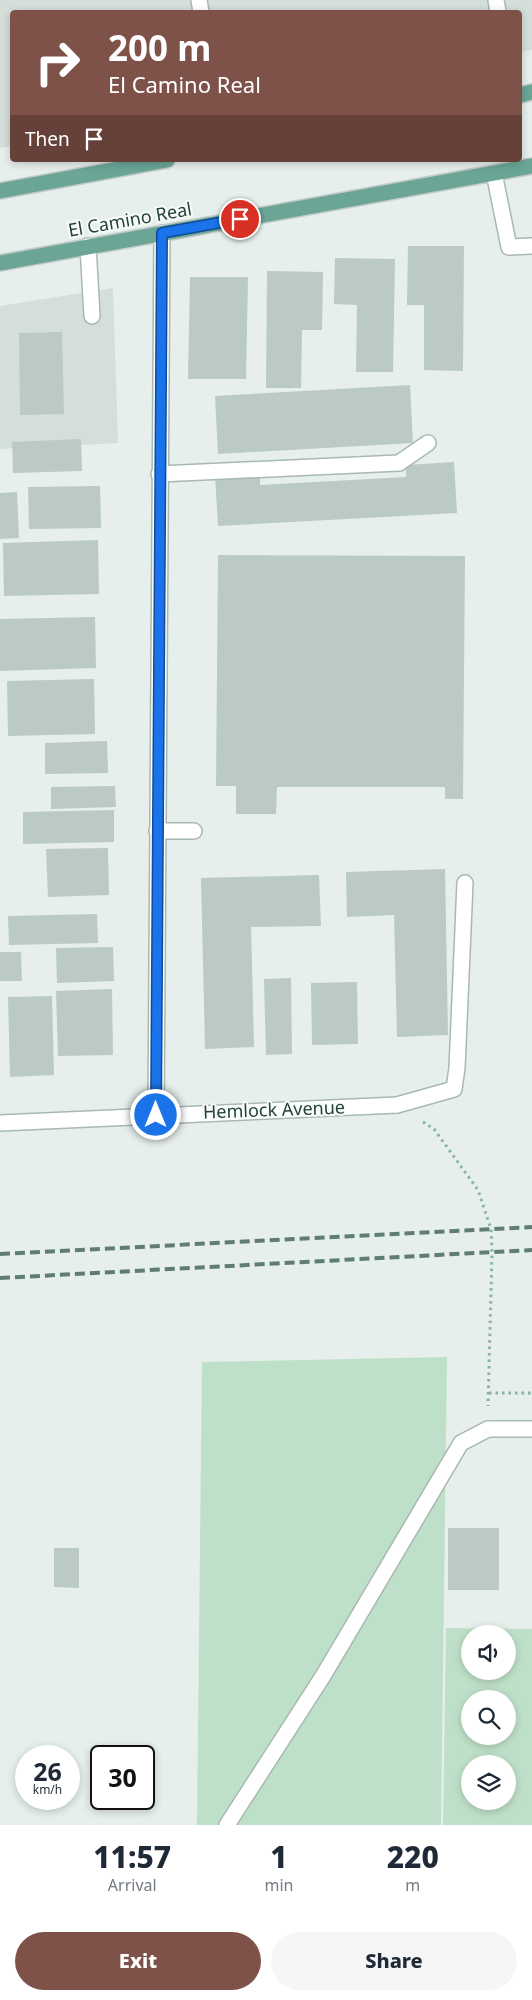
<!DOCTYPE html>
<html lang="en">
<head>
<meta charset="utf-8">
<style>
  :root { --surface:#fff; --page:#f6f6f7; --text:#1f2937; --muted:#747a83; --accent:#7f5249 }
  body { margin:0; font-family:"Noto Sans",sans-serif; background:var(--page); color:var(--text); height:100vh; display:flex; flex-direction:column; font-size:19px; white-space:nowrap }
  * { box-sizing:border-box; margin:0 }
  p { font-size:16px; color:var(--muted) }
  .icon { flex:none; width:28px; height:28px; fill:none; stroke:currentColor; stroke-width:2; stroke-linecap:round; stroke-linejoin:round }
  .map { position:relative; height:1825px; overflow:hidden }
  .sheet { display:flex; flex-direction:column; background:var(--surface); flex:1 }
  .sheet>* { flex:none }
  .guide { position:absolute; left:10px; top:10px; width:512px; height:152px; border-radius:5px; box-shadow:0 2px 8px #0003; background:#7f5249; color:#fff; overflow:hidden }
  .fabs { position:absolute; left:461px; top:1625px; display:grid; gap:10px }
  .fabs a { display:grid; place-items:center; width:55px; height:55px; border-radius:50%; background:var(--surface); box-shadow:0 2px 8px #0003; font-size:25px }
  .speed { position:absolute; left:15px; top:1745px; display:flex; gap:10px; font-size:25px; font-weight:700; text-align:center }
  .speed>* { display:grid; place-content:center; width:65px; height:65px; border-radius:50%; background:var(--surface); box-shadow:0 2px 8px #0003; line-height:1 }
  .speed small { font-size:12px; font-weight:400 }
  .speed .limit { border:2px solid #111; border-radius:8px; background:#fff; color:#111 }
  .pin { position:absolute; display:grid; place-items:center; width:42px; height:42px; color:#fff; margin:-21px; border:2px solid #fff; border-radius:50%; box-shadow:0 1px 5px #0007 }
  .me { position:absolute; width:55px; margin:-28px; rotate:0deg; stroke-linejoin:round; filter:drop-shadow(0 0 4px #0008) }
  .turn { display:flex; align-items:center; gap:18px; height:105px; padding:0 15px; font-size:22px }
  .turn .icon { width:65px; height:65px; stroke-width:2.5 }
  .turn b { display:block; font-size:35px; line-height:42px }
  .then { display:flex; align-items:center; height:48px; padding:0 15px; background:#0003; gap:10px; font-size:19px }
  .eta { display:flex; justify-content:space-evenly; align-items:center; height:85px; text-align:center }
  .eta b { font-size:30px; font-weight:800; line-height:35px }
  .primary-button { display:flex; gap:10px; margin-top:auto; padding:10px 15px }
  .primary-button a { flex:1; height:58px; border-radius:30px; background:var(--accent); color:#fff; font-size:20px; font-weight:800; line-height:58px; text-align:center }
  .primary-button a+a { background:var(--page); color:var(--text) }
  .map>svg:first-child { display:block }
  .built { fill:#d4dfda }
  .green { fill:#bfe0c8; fill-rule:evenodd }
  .building { fill:#bbcac4 }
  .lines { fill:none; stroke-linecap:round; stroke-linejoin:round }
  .lane-casing { stroke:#a8b8b2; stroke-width:18 }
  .street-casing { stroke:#a8b8b2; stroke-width:18 }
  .primary-casing { stroke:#c2cac8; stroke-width:18 }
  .path { stroke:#86b3a5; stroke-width:3; stroke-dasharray:2.5 4; stroke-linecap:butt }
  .lane { stroke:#fff; stroke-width:15 }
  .street { stroke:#fff; stroke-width:15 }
  .primary { stroke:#6aa596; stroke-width:15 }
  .rail { stroke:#5f7d75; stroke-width:4; stroke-dasharray:10 5; stroke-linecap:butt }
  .route-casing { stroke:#114b97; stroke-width:12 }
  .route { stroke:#1a73e8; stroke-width:9 }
  .labels { text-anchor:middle; stroke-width:4; stroke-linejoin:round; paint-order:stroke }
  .street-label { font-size:18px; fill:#24423a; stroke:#f7fbf9 }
</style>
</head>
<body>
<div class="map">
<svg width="532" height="1825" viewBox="0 0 532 1825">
  <rect width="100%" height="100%" fill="#e6efeb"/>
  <g class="built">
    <path d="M0 0H532V50L520 52V12H12V146L0 148Z"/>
    <path d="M113 288 118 443 0 449V306Z"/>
  </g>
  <g class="green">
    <path d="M447 1357 441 1825H197L202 1362Z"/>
    <path d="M446 1628 532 1629V1825H443ZM470 1634H508V1671H470ZM470 1699H508V1736H470ZM470 1764H508V1801H470Z"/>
  </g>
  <g class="building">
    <path d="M408 246H464L463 371 424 370V305H407Z"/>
    <path d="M335 258 395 259 393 372H356L357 305 334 304Z"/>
    <path d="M267 271 323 272 322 330H302L301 388H266Z"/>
    <path d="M190 277H248L246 379H188Z"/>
    <path d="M62 332 64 414 20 415 19 333Z"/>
    <path d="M410 385 413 443 218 454 215 396Z"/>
    <path d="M81 439 82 471 13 473 12 442Z"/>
    <path d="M454 462 457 513 218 526 215 476 260 473V485L406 477V465Z"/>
    <path d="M100 486 101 528 29 529 28 487Z"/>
    <path d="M17 492 19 538 0 539V493Z"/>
    <path d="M98 540 99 594 4 596 3 543Z"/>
    <path d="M218 555 465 556 463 799H445V787H277L276 814H236V786H216Z"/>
    <path d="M95 617 96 668 0 671V619Z"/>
    <path d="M94 679 95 734 8 736 7 681Z"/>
    <path d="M107 741 108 773 45 774V743Z"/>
    <path d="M115 786 116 807 51 809V787Z"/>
    <path d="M114 810V842L23 844V812Z"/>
    <path d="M108 848 109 895 48 897 46 849Z"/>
    <path d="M445 869 448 1035 397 1037 394 915 347 917 346 872Z"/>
    <path d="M319 875 321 926 251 927 254 1047 205 1049 201 878Z"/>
    <path d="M97 914 98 943 9 945 8 916Z"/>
    <path d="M113 947 114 981 57 983 56 948Z"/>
    <path d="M0 952H21L22 981H0Z"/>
    <path d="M291 978 292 1054 266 1055 264 979Z"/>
    <path d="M357 982 358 1044 312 1045 311 983Z"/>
    <path d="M112 989 113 1055 58 1056 56 991Z"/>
    <path d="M52 996 54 1075 10 1077 8 997Z"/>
    <rect x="448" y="1528" width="51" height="62"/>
    <path d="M54 1548H79V1588L54 1587Z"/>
  </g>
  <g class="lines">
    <defs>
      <g id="lane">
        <path d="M199 0 201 12"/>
        <path d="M496 0 498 12"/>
        <path d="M494 173 509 247 532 246"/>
        <path d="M88 246 92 316"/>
        <path d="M159 474 399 463 428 443"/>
        <path d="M157 831H194"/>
        <path d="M397 1105 454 1089 457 1068 465 883"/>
        <path d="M227 1825 323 1676 461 1443 488 1429"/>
      </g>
      <g id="street">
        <path d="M156 1115 162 233"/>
        <path d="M0 1123 397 1105"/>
        <path d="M488 1429H532"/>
      </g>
      <g id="primary">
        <path d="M520 95 532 92"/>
        <path d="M0 191 167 160"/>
        <path d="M0 263 532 166"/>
      </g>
    </defs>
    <use href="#lane" class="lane-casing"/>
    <use href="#street" class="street-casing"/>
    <use href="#primary" class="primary-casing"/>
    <g class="path">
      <path d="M423 1122 434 1129 478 1190 491 1229 492 1253 488 1406"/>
      <path d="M489 1393H532"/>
    </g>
    <use href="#lane" class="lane"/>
    <use href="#street" class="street"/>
    <use href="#primary" class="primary"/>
    <g class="rail">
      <path d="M0 1254 532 1227"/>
      <path d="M0 1278 532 1250"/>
    </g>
  </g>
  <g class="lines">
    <defs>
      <path id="route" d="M156 1115 162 233 240 219"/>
    </defs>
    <use href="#route" class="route-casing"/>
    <use href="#route" class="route"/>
  </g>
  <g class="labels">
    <g class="street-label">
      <text transform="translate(130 220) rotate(-10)" y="6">El Camino Real</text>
      <text transform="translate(274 1110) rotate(-2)" y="6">Hemlock Avenue</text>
    </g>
  </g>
</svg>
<div class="fabs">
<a><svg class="icon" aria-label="sound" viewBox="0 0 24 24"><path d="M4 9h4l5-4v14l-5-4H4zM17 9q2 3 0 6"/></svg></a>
<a><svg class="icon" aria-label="search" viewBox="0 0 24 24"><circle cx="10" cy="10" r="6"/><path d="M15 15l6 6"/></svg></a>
<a><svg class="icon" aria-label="layers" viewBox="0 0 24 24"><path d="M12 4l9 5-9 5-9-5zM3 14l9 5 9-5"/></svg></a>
</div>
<div class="speed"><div>26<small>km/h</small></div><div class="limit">30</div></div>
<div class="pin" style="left:240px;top:219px;background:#d93025"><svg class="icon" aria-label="arrive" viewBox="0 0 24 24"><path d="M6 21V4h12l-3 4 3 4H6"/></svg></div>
<svg class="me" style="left:156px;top:1115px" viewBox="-20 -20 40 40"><circle r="17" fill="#1a73e8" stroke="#fff" stroke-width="3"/><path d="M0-11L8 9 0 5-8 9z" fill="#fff"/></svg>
<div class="guide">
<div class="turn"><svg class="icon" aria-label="right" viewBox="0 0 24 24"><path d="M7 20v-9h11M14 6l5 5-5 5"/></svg><div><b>200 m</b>El Camino Real</div></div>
<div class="then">Then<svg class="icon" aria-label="arrive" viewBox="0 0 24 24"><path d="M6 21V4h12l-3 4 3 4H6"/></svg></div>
</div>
</div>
<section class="sheet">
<div class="eta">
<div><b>11:57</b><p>Arrival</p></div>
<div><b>1</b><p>min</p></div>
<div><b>220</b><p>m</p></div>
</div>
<div class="primary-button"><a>Exit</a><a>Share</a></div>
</section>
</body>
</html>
